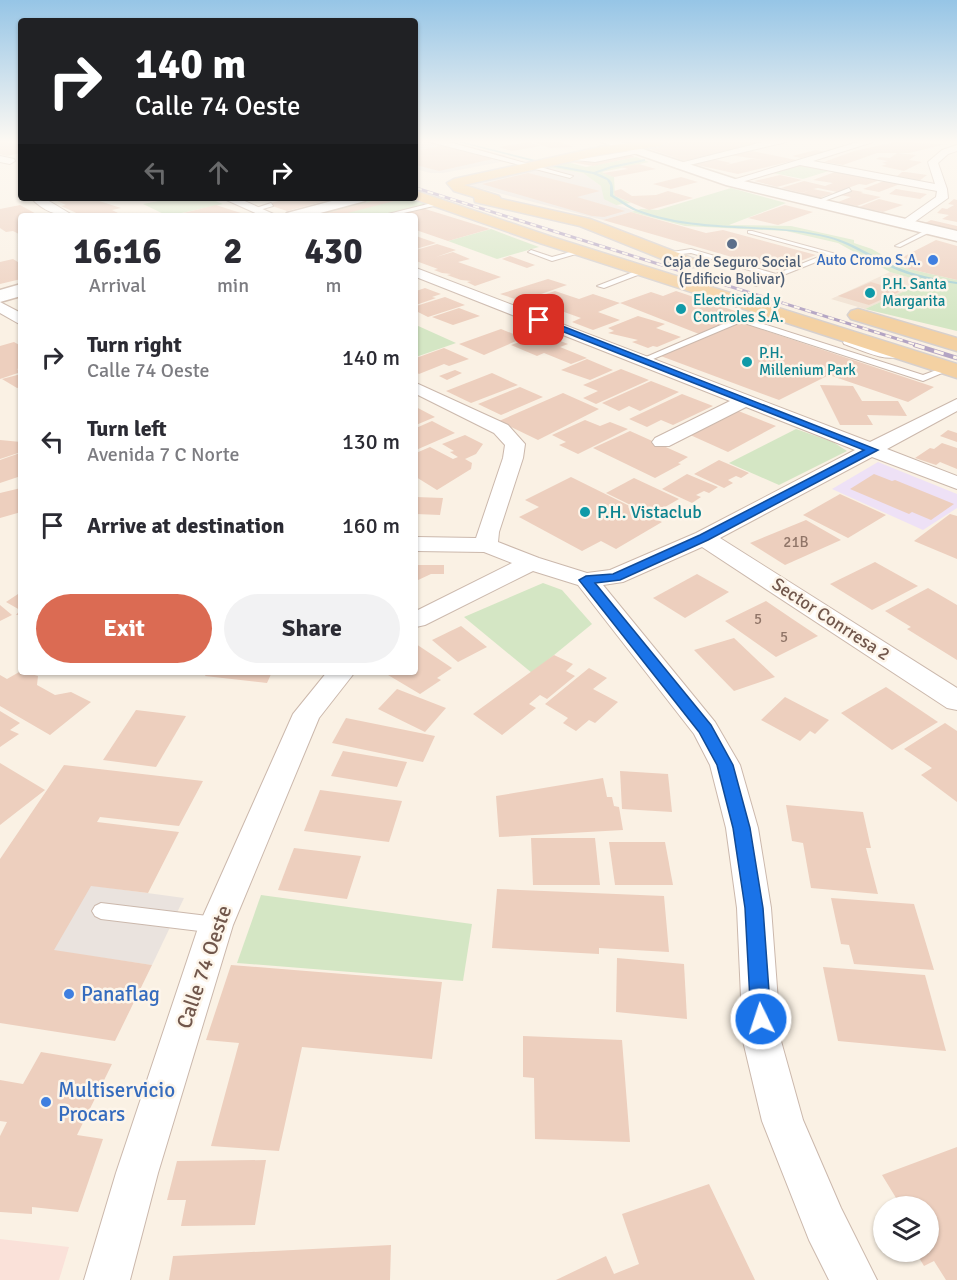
<!DOCTYPE html>
<html lang="en">
<head>
<meta charset="utf-8">
<style>
  :root { --surface:#fff; --page:#f2f2f3; --text:#2b2b33; --muted:#7c7c81; --accent:#db6b53 }
  body { margin:0; font-family:Signika,sans-serif; background:var(--page); color:var(--text); height:100vh; display:flex; flex-direction:column; font-size:22px; white-space:nowrap }
  * { box-sizing:border-box; margin:0 }
  p { font-size:20px; color:var(--muted) }
  .icon { flex:none; width:33px; height:33px; fill:none; stroke:currentColor; stroke-width:2; stroke-linecap:round; stroke-linejoin:round }
  .map { position:relative; flex:1; overflow:hidden }
  .drawer { position:absolute; left:18px; top:213px; width:400px; height:462px; display:flex; flex-direction:column; background:var(--surface); border-radius:6px; box-shadow:0 2px 4px #0004 }
  .drawer>* { flex:none }
  .banner { position:absolute; left:18px; top:18px; width:400px; height:183px; border-radius:6px; box-shadow:0 2px 4px #0004; background:#202124; color:#fff; overflow:hidden }
  .tools { position:absolute; left:873px; top:1196px; display:grid; gap:12px }
  .tools a { display:grid; place-items:center; width:66px; height:66px; border-radius:50%; background:var(--surface); box-shadow:0 2px 4px #0004; font-size:30px }
  .pin { position:absolute; display:grid; place-items:center; width:51px; height:51px; color:#fff; margin:-26px; border-radius:12px; box-shadow:0 3px 9px #0006 }
  .me { position:absolute; width:66px; margin:-33px; rotate:356deg; stroke-linejoin:round; filter:drop-shadow(0 0 4px #0008) }
  .turn { display:flex; align-items:center; gap:21px; height:126px; padding:0 18px; font-size:27px }
  .turn .icon { width:78px; height:78px; stroke-width:2.5 }
  .turn b { display:block; font-size:42px; line-height:51px }
  .lanes { display:flex; align-items:center; height:57px; padding:0 18px; background:#0003; justify-content:center; gap:30px; direction:ltr }
  .lanes .off { opacity:.35 }
  .eta { display:flex; justify-content:space-evenly; align-items:center; height:102px; text-align:center }
  .eta b { font-size:36px; font-weight:700; line-height:42px }
  .button { display:flex; gap:12px; margin-top:auto; padding:12px 18px }
  .button a { flex:1; height:69px; border-radius:36px; background:var(--accent); color:#fff; font-size:24px; font-weight:700; line-height:69px; text-align:center }
  .button a+a { background:var(--page); color:var(--text) }
  ul { padding:0; list-style:none }
  li { display:flex; align-items:center; gap:18px; height:84px; padding:0 18px }
  li div { flex:1 }
  li b { display:block; font-size:22px }
  li em { font-style:normal }
  .map>svg:first-child { display:block }
  .residential { fill:#f1e2d3 }
  .commercial { fill:#fae1d9 }
  .industrial { fill:#eae3de }
  .education { fill:#eee1f6 }
  .green { fill:#d4e6c4 }
  .lines { fill:none; stroke-linecap:round; stroke-linejoin:round }
  .stream { fill:#a2ced3; fill-rule:evenodd }
  .building { fill:#edcfbe }
  .lane-casing { stroke:#cbb8ac; stroke-width:2 }
  .street-casing { stroke:#cbb8ac; stroke-width:2 }
  .secondary-casing { stroke:#cfbaac; stroke-width:3 }
  .primary-casing { stroke:#d7d0cd; stroke-width:3 }
  .lane { fill:#fff; fill-rule:evenodd }
  .street { fill:#fff; fill-rule:evenodd }
  .secondary { fill:#fff; fill-rule:evenodd }
  .primary { fill:#f4d1a2; fill-rule:evenodd }
  .rail-far1-casing { stroke:#b3a4c3; stroke-width:3 }
  .rail-casing { stroke:#b3a4c3; stroke-width:4.5 }
  .rail-far1 { stroke:#fdf5ea; stroke-width:2; stroke-dasharray:6; stroke-linecap:butt }
  .rail { stroke:#fdf5ea; stroke-width:3; stroke-dasharray:10; stroke-linecap:butt }
  .route { fill:#1a73e8; stroke:#114b97; stroke-width:1.5 }
  .service-dot { fill:#5c6f8a; stroke:#fdf5ea; stroke-width:2 }
  .shop-dot { fill:#3f7fe0; stroke:#fdf5ea; stroke-width:2 }
  .culture-dot { fill:#0f9aa8; stroke:#fdf5ea; stroke-width:2 }
  .labels { text-anchor:middle; stroke-width:5; stroke-linejoin:round; paint-order:stroke }
  .far-shop-label { font-size:15px; fill:#366cbe; stroke:#fdf5ea; text-anchor:end }
  .far-service-label { font-size:15px; fill:#4e5e75; stroke:#fdf5ea }
  .far-culture-label { font-size:15px; fill:#0d838f; stroke:#fdf5ea; text-anchor:start }
  .number-label { font-size:15px; fill:#907568 }
  .culture-label { font-size:18px; fill:#0d838f; stroke:#fdf5ea; text-anchor:start }
  .street-label { font-size:18px; fill:#71574c; stroke:#fdf5ea }
  .near-street-label { font-size:21px; fill:#71574c; stroke:#fdf5ea }
  .near-shop-label { font-size:21px; fill:#366cbe; stroke:#fdf5ea; text-anchor:start }
</style>
</head>
<body>
<div class="map">
<svg width="957" height="1280" viewBox="0 0 957 1280">
  <rect width="100%" height="100%" fill="#faf1e4"/>
  <path class="residential" d="M890 272 926 282 865 309 831 299Z"/>
  <path class="commercial" d="M0 1239 69 1247 59 1280H0Z"/>
  <g class="industrial">
    <path d="M416 142H449L517 159 443 173H430L416 169Z"/>
    <path d="M541 166 583 173 601 186 614 204 634 211 603 220 471 186 474 181Z"/>
    <path d="M0 873 184 898 152 965 0 943Z"/>
  </g>
  <path class="education" d="M878 462 957 494V508L923 530 832 489Z"/>
  <g class="green">
    <path d="M636 157 649 162 602 172 614 177 615 196 631 203 616 205 604 199 601 186 583 173 541 166 563 161 586 167Z"/>
    <path d="M800 164 832 170 803 179 773 173Z"/>
    <path d="M731 188 786 203 729 225 791 226 854 240V243L872 249 905 268 957 280V331L865 309 925 282 890 272 838 243 786 231 685 226 631 212 641 209 658 210Z"/>
    <path d="M174 198H208L223 204 168 216 143 204Z"/>
    <path d="M372 198H411L428 204 377 216H302Z"/>
    <path d="M491 229 539 247 497 259 448 241Z"/>
    <path d="M416 325 456 343 416 357Z"/>
    <path d="M796 429 833 442 847 451 779 485 729 463Z"/>
    <path d="M543 583 562 590 592 624 532 673 464 617Z"/>
    <path d="M261 895 472 924 463 981 237 963Z"/>
  </g>
  <g class="lines">
    <path class="stream" d="M458 142H463L555 165 594 172 611 166 645 159V161L612 168 597 173C610 179 614 179 613 195 620 199 628 205 636 209 697 233 765 221 828 236 852 242 872 256 895 266 914 275 936 279 957 282V284C934 281 911 277 890 267 869 258 851 244 828 238 764 222 695 236 633 210 625 206 617 200 610 196V185L607 180 593 174 555 167Z"/>
  </g>
  <g class="building">
    <path d="M0 142 21 144V153L7 156 0 154Z"/>
    <path d="M528 142 541 146 512 151 499 147Z"/>
    <path d="M532 142H559L574 147 550 148Z"/>
    <path d="M673 142H756L757 143 685 161 644 147Z"/>
    <path d="M895 142 946 144 909 153H877L843 165 824 162 854 151Z"/>
    <path d="M455 143 506 156 439 171 416 165V151Z"/>
    <path d="M747 150 796 160 738 174 692 164 713 159 731 163 726 165 751 159 764 160 730 155Z"/>
    <path d="M816 150 826 152 801 158 792 156Z"/>
    <path d="M897 153 916 155 909 160 922 162 904 171 881 166 887 164 882 163 888 161 876 159 880 157 890 158Z"/>
    <path d="M627 154 635 157 593 166 565 161 585 162Z"/>
    <path d="M639 164 656 169 614 177 603 173 628 169 621 167Z"/>
    <path d="M835 172 880 180 866 185 859 184 837 192 818 188 813 189 833 193 817 199 798 195 810 190 802 193 781 188 804 181 825 186 833 183 813 180Z"/>
    <path d="M902 172H906L927 175 919 181 896 177Z"/>
    <path d="M528 173 600 191 577 197 625 211 604 217 592 216 482 184Z"/>
    <path d="M780 175 802 180 777 187 754 181Z"/>
    <path d="M681 177 698 182 671 189 653 184Z"/>
    <path d="M884 181 900 184 879 192 863 189Z"/>
    <path d="M621 189 632 196 656 195 668 191 693 198 649 210 615 196 614 191Z"/>
    <path d="M896 189 927 194 920 199 889 194Z"/>
    <path d="M852 190 863 192 861 193 881 197 857 206 838 202 851 197 840 195Z"/>
    <path d="M59 198 93 199 121 208 112 210 124 216H83L61 206 66 205 53 199Z"/>
    <path d="M291 198H332L333 199 287 211 266 204Z"/>
    <path d="M384 198 398 200 336 216H315Z"/>
    <path d="M879 199 903 205 883 212 859 207Z"/>
    <path d="M954 199 957 200V222L942 219 949 215 937 213 942 208 947 209 954 205 948 204Z"/>
    <path d="M20 205 40 216H21V235L13 231 6 232 0 228V209Z"/>
    <path d="M216 205 250 216 175 215Z"/>
    <path d="M785 205 813 212 778 225 748 218Z"/>
    <path d="M422 208 490 229 448 241 416 230V216H392Z"/>
    <path d="M631 212 706 233 723 230 816 255 777 270 603 220Z"/>
    <path d="M931 220 957 226V230L925 223Z"/>
    <path d="M416 236 436 243 416 249Z"/>
    <path d="M936 240 957 246V280L905 268 914 263 903 257Z"/>
    <path d="M437 244 456 250 436 257 453 252 470 259 458 262 501 277 475 286 467 282 471 281 461 280 447 275 451 274 442 273 434 270 438 269 416 261V250Z"/>
    <path d="M510 256 535 265 527 268 502 259Z"/>
    <path d="M13 259 21 264V279L0 284V262Z"/>
    <path d="M548 279 567 285 521 301 500 294Z"/>
    <path d="M871 282 901 291 869 305 838 296Z"/>
    <path d="M425 288 441 294 432 297 436 298 416 305V291Z"/>
    <path d="M555 291 579 299 593 294 620 303 598 312 620 320 593 330 572 322 581 318 553 308 539 313 525 308 535 305 525 301Z"/>
    <path d="M676 291 744 314 699 334 620 303 651 292 663 296Z"/>
    <path d="M445 297 465 305 428 317 416 311V306Z"/>
    <path d="M459 308 480 316 453 325 432 317Z"/>
    <path d="M638 316 665 324 656 328 681 337 657 347 653 346 648 348 632 342 638 340 608 333 614 331 608 328Z"/>
    <path d="M737 321 934 387 908 402 829 375 779 400 658 355Z"/>
    <path d="M501 329 523 338 484 355 459 344Z"/>
    <path d="M543 334 568 344 560 347 587 358 571 364 544 353 537 356 511 345Z"/>
    <path d="M14 342 21 346V368L17 369 21 372 0 379V346Z"/>
    <path d="M444 348 469 359 449 366 444 364 419 374 416 372V358Z"/>
    <path d="M587 359 613 370 590 380 561 370Z"/>
    <path d="M621 369 649 380 596 404 583 398 598 391 583 385Z"/>
    <path d="M455 370 462 373 447 380 439 376Z"/>
    <path d="M492 373 518 385 471 403 446 391Z"/>
    <path d="M21 374V387L17 388 2 379Z"/>
    <path d="M651 381 679 392 640 411 629 406 619 411 602 403Z"/>
    <path d="M820 385 853 386 862 401H898L907 416 867 415 873 425H840Z"/>
    <path d="M520 387 543 397 501 415 478 404Z"/>
    <path d="M563 393 599 409 538 440 499 421Z"/>
    <path d="M682 394 713 406 673 425 661 420 647 427 629 419Z"/>
    <path d="M416 407 435 417 416 425Z"/>
    <path d="M736 410 776 426 728 452 688 434Z"/>
    <path d="M585 420 600 426 610 422 628 429 578 454 559 445 566 442 552 435Z"/>
    <path d="M432 421 455 433 416 450V428Z"/>
    <path d="M948 430 957 433V442L940 436Z"/>
    <path d="M630 431 688 457 678 463 681 464 655 478 593 448Z"/>
    <path d="M465 435 483 444 476 454 465 459 472 463 471 469 437 490 416 477V453L430 447 453 459 458 457 450 452 454 451 442 444Z"/>
    <path d="M0 440 21 442V452L0 459Z"/>
    <path d="M942 443 957 448V469L940 462 936 465 915 458 930 448 934 449Z"/>
    <path d="M20 453 21 476 0 483V460Z"/>
    <path d="M719 460 749 473 741 478 736 476 728 480 733 483 724 488 694 474Z"/>
    <path d="M687 474 718 487 709 493 704 491 696 495 701 497 692 503 662 489Z"/>
    <path d="M874 474 892 481 895 480 954 504 931 520 912 512 909 514 850 489Z"/>
    <path d="M571 477 662 522 616 549 601 541 582 551 519 517 539 507 525 500Z"/>
    <path d="M634 478 679 499 651 515 606 493Z"/>
    <path d="M21 488V512L0 518V493Z"/>
    <path d="M840 494 886 515 848 538 803 515Z"/>
    <path d="M416 497 443 498 440 515 416 514Z"/>
    <path d="M950 514 957 516V559L914 541Z"/>
    <path d="M806 520 841 540 785 565 750 543Z"/>
    <path d="M875 562 918 586 872 610 830 584Z"/>
    <path d="M416 565H444V574H431L416 581Z"/>
    <path d="M697 574 729 592 685 618 653 598Z"/>
    <path d="M928 588 957 605V660L907 629 911 627 885 611Z"/>
    <path d="M21 592V615H16L20 610 6 602Z"/>
    <path d="M766 601 791 618 818 636 776 657 725 621Z"/>
    <path d="M0 605 12 615 0 621Z"/>
    <path d="M461 626 487 647 458 662 432 640Z"/>
    <path d="M734 638 754 657 775 677 734 691 694 650Z"/>
    <path d="M416 644 452 668 437 678 441 680 420 694 383 672H416Z"/>
    <path d="M554 655 573 664 566 671 575 676 547 699 540 695 529 704 536 708 502 735 473 714Z"/>
    <path d="M589 668 607 678 593 689 618 702 595 723 589 720 576 731 563 723 568 718 545 704Z"/>
    <path d="M21 671 38 676 37 685 55 695 71 692 91 702 50 735 0 706V675L7 679Z"/>
    <path d="M207 672H272L267 683 205 676Z"/>
    <path d="M886 687 938 722 892 750 841 713Z"/>
    <path d="M397 689 446 708 425 732 378 709Z"/>
    <path d="M785 697 829 720 815 734 810 731 800 741 761 720Z"/>
    <path d="M136 710 186 716 156 767 103 760Z"/>
    <path d="M0 711 20 723 10 730 19 734 0 747Z"/>
    <path d="M346 718 435 736 423 762 332 743Z"/>
    <path d="M945 723 957 731V802L921 775 932 768 904 749Z"/>
    <path d="M343 751 407 762 397 787 331 776Z"/>
    <path d="M0 763 45 790 0 825Z"/>
    <path d="M64 765 203 781 179 826 100 817 97 822 179 832 148 893 91 886 54 950 152 965 115 1041 0 1023V859Z"/>
    <path d="M620 771 668 774 672 812 622 809Z"/>
    <path d="M603 778 607 797H612L614 806 619 807 623 830 499 837 496 796Z"/>
    <path d="M320 790 402 801 389 842 304 831Z"/>
    <path d="M786 805 863 812 871 848H866L878 894 811 888 803 843 792 841Z"/>
    <path d="M531 838H595L600 885H533Z"/>
    <path d="M609 842H665L673 885H615Z"/>
    <path d="M294 848 361 856 347 899 278 890Z"/>
    <path d="M497 889 664 896 669 952 599 948V954L492 948Z"/>
    <path d="M831 898 914 904 934 970 854 964 849 945 841 944Z"/>
    <path d="M617 958 684 964 687 1019 616 1012Z"/>
    <path d="M231 965 442 982 432 1059 302 1047 279 1151 211 1146 239 1043 206 1040Z"/>
    <path d="M823 967 925 975 946 1051 838 1041Z"/>
    <path d="M523 1036 622 1040 630 1142 535 1139 534 1078 523 1077Z"/>
    <path d="M41 1052 112 1064 77 1135 103 1139 78 1212 32 1207V1214L0 1212V1136L7 1122 0 1121V1080L23 1084Z"/>
    <path d="M957 1147V1280H946L934 1261 924 1266 915 1251H928V1206H901L882 1175Z"/>
    <path d="M266 1160 255 1225 181 1226 186 1200H167L177 1161Z"/>
    <path d="M709 1184 755 1280H556L606 1256 614 1274 639 1264 622 1214Z"/>
    <path d="M391 1245 390 1280H169L173 1256Z"/>
  </g>
  <g class="lines">
    <defs>
      <g id="lane">
        <path d="M430 142H449L573 176 570 178Z"/>
        <path d="M637 150 639 153 595 162 575 160Z"/>
        <path d="M849 188 851 191 816 204 811 203Z"/>
        <path d="M440 201 442 204 391 216H380Z"/>
        <path d="M271 203 273 206 256 211 253 209Z"/>
        <path d="M930 228 932 231 900 247 895 246Z"/>
        <path d="M748 231H752L836 254 756 286 752 284 753 282 769 276 691 253 663 256 660 254 691 249 776 274 826 254 748 233Z"/>
        <path d="M581 249 583 252 552 261 528 252 531 250 552 257Z"/>
        <path d="M641 269 648 271 604 288 597 286Z"/>
        <path d="M765 306H768V310L748 319 923 375 950 365 954 368 923 381 741 322 646 362 639 360Z"/>
        <path d="M847 339 880 351 902 355C888 364 859 349 844 344L843 342Z"/>
        <path d="M101 903 216 917 222 919 225 925 222 931 216 933 101 919 95 916 92 911 95 906Z"/>
      </g>
      <g id="street">
        <path d="M763 142H786L677 168 672 165Z"/>
        <path d="M858 142H873L813 161 935 184 928 162 942 150 957 145V151L948 154 938 163 947 189 948 198 906 228 902 227V221L936 197 937 191 800 165 731 185 726 182Z"/>
        <path d="M0 156 14 159 15 161 10 164 0 162Z"/>
        <path d="M31 198H44L74 216C57 216 43 211 31 198Z"/>
        <path d="M222 198H238L278 216H262Z"/>
        <path d="M416 268 870 442 957 399V411L887 449 957 476V489L872 457 720 538 957 688V710L947 708 702 547 623 582 603 585 715 722 740 765 758 828 771 908 781 1041 803 1120 841 1208 877 1280H829L809 1240 762 1121 743 1041 737 908 726 828 710 765 694 734 578 585 533 571 425 625 416 627V611L512 563 484 552 416 551V537L476 538 503 458 505 445 494 433 416 394V383L508 425 525 444 523 458 499 532 498 542 539 558 587 573 610 570 696 533 855 450 746 407 669 446H655L652 442 655 438 730 401 416 277Z"/>
        <path d="M0 302 21 313V325L0 313Z"/>
        <path d="M327 672H355L319 718 233 925 158 1173 130 1280H84L116 1173 199 925 293 714Z"/>
      </g>
      <g id="secondary">
        <path d="M602 142H621L735 179 957 231V241L726 185Z"/>
        <path d="M343 198H367L365 201 309 216H284L287 213Z"/>
        <path d="M21 284V296L0 302V290Z"/>
      </g>
      <g id="primary">
        <path d="M635 142H666L660 146 600 155 464 185 499 196 501 199 590 219 694 259 697 263 694 267H682L580 226 475 202 474 197 454 191 447 183 454 179 600 147Z"/>
        <path d="M416 191 552 237 957 364V378L540 243 411 198H416Z"/>
        <path d="M858 309 957 338V351L851 319 848 315 851 311Z"/>
      </g>
    </defs>
    <use href="#lane" class="lane-casing"/>
    <use href="#street" class="street-casing"/>
    <use href="#secondary" class="secondary-casing"/>
    <use href="#primary" class="primary-casing"/>
    <use href="#lane" class="lane"/>
    <use href="#street" class="street"/>
    <use href="#secondary" class="secondary"/>
    <use href="#primary" class="primary"/>
    <defs>
      <path id="rail-far1" d="M416 188 920 346"/>
      <path id="rail" d="M915 345 957 358"/>
    </defs>
    <use href="#rail-far1" class="rail-far1-casing"/>
    <use href="#rail" class="rail-casing"/>
    <use href="#rail-far1" class="rail-far1"/>
    <use href="#rail" class="rail"/>
  </g>
  <linearGradient id="sky" x2="0" y2="1"><stop stop-color="#96c5e6"/><stop offset="0.44" stop-color="#fdf9f3"/><stop offset="1" stop-color="#fdf9f3" stop-opacity="0"/></linearGradient>
  <rect width="957" height="321" fill="url(#sky)"/>
  <path class="route" d="M536 318H542L878 450 708 540 620 580 595 583 711 725 733 765 750 828 763 908 771 1019 768 1025 761 1028 754 1025 751 1019 745 908 733 828 717 765 699 732 579 580 586 576 613 574 700 535 864 450 536 321Z"/>
  <circle class="service-dot" cx="732" cy="244" r="6"/>
  <g class="shop-dot">
    <circle cx="933" cy="260" r="6"/>
    <circle cx="69" cy="994" r="6"/>
    <circle cx="46" cy="1102" r="6"/>
  </g>
  <g class="culture-dot">
    <circle cx="870" cy="293" r="6"/>
    <circle cx="681" cy="309" r="6"/>
    <circle cx="747" cy="362" r="6"/>
    <circle cx="585" cy="512" r="6"/>
  </g>
  <g class="labels">
    <g class="far-shop-label">
      <text x="921" y="265">Auto Cromo S.A.</text>
    </g>
    <g class="far-service-label">
      <text x="732" y="267">Caja de Seguro Social<tspan x="732" dy="17">(Edificio Bolivar)</tspan></text>
    </g>
    <g class="far-culture-label">
      <text x="882" y="289">P.H. Santa<tspan x="882" dy="17">Margarita</tspan></text>
      <text x="693" y="305">Electricidad y<tspan x="693" dy="17">Controles S.A.</tspan></text>
      <text x="759" y="358">P.H.<tspan x="759" dy="17">Millenium Park</tspan></text>
    </g>
    <g class="number-label">
      <text x="796" y="547">21B</text>
      <text x="758" y="624">5</text>
      <text x="784" y="642">5</text>
    </g>
    <g class="culture-label">
      <text x="597" y="518">P.H. Vistaclub</text>
    </g>
    <g class="street-label">
      <text transform="translate(831 619) rotate(33)" y="6">Sector Conrresa 2</text>
    </g>
    <g class="near-street-label">
      <text transform="translate(204 967) rotate(-71)" y="7">Calle 74 Oeste</text>
    </g>
    <g class="near-shop-label">
      <text x="81" y="1001">Panaflag</text>
      <text x="58" y="1097">Multiservicio<tspan x="58" dy="24">Procars</tspan></text>
    </g>
  </g>
</svg>
<div class="tools">
<a><svg class="icon" aria-label="layers" viewBox="0 0 24 24"><path d="M12 4l9 5-9 5-9-5zM3 14l9 5 9-5"/></svg></a>
</div>
<div class="pin" style="left:539px;top:320px;background:#d93025"><svg class="icon" aria-label="arrive" viewBox="0 0 24 24"><path d="M6 21V4h12l-3 4 3 4H6"/></svg></div>
<svg class="me" style="left:761px;top:1019px" viewBox="-20 -20 40 40"><circle r="17" fill="#1a73e8" stroke="#fff" stroke-width="3"/><path d="M0-11L8 9 0 5-8 9z" fill="#fff"/></svg>
<div class="banner">
<div class="turn"><svg class="icon" aria-label="right" viewBox="0 0 24 24"><path d="M7 20v-9h11M14 6l5 5-5 5"/></svg><div><b>140 m</b>Calle 74 Oeste</div></div>
<div class="lanes"><svg class="icon off" aria-label="left" viewBox="0 0 24 24"><path d="M17 20v-9H6M10 6l-5 5 5 5"/></svg><svg class="icon off" aria-label="ahead" viewBox="0 0 24 24"><path d="M12 20V5M6 11l6-6 6 6"/></svg><svg class="icon" aria-label="right" viewBox="0 0 24 24"><path d="M7 20v-9h11M14 6l5 5-5 5"/></svg></div>
</div>
<section class="drawer">
<div class="eta">
<div><b>16:16</b><p>Arrival</p></div>
<div><b>2</b><p>min</p></div>
<div><b>430</b><p>m</p></div>
</div>
<ul>
<li><svg class="icon" aria-label="right" viewBox="0 0 24 24"><path d="M7 20v-9h11M14 6l5 5-5 5"/></svg><div><b>Turn right</b><p>Calle 74 Oeste</p></div><em>140 m</em></li>
<li><svg class="icon" aria-label="left" viewBox="0 0 24 24"><path d="M17 20v-9H6M10 6l-5 5 5 5"/></svg><div><b>Turn left</b><p>Avenida 7 C Norte</p></div><em>130 m</em></li>
<li><svg class="icon" aria-label="arrive" viewBox="0 0 24 24"><path d="M6 21V4h12l-3 4 3 4H6"/></svg><div><b>Arrive at destination</b></div><em>160 m</em></li>
</ul>
<div class="button"><a>Exit</a><a>Share</a></div>
</section>
</div>
</body>
</html>
